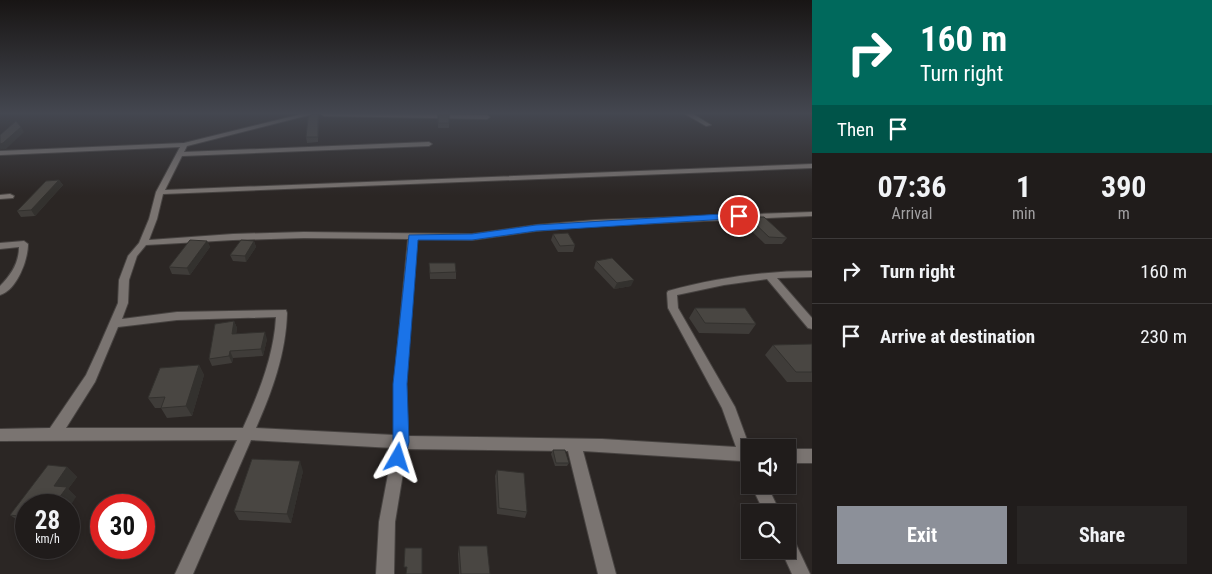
<!DOCTYPE html>
<html lang="en">
<head>
<meta charset="utf-8">
<style>
  :root { --surface:#201c1b; --page:#282524; --text:#f1f3f6; --muted:#a2a1a3; --line:#3d3a3a; --accent:#8c9099 }
  body { margin:0; font-family:"Roboto Condensed",sans-serif; background:var(--page); color:var(--text); height:100vh; display:flex; flex-direction:column; font-size:19px; white-space:nowrap }
  * { box-sizing:border-box; margin:0 }
  p { font-size:16px; color:var(--muted) }
  .icon { flex:none; width:28px; height:28px; fill:none; stroke:currentColor; stroke-width:2; stroke-linecap:round; stroke-linejoin:round }
  .map { position:relative; flex:1; overflow:hidden }
  .drawer { display:flex; flex-direction:column; background:var(--surface); width:400px }
  .drawer>* { flex:none }
  .top-card { background:#00695c; color:#fff; overflow:hidden }
  .fabs { position:absolute; left:741px; top:439px; display:grid; gap:10px }
  .fabs a { display:grid; place-items:center; width:55px; height:55px; border-radius:0px; background:var(--surface); box-shadow:0 2px 8px #0003,0 0 0 1px var(--line); font-size:25px }
  .speed { position:absolute; left:15px; top:494px; display:flex; gap:10px; font-size:25px; font-weight:700; text-align:center }
  .speed>* { display:grid; place-content:center; width:65px; height:65px; border-radius:50%; background:var(--surface); box-shadow:0 2px 8px #0003,0 0 0 1px var(--line); line-height:1 }
  .speed small { font-size:12px; font-weight:400 }
  .speed .limit { border:8px solid #d22; background:#fff; color:#111 }
  .pin { position:absolute; display:grid; place-items:center; width:42px; height:42px; color:#fff; margin:-21px; border:2px solid #fff; border-radius:50%; box-shadow:0 1px 5px #0007 }
  .me { position:absolute; width:55px; margin:-28px; rotate:6deg; stroke-linejoin:round; filter:drop-shadow(0 0 4px #0008) }
  .turn { display:flex; align-items:center; gap:18px; height:105px; padding:0 25px; font-size:22px }
  .turn .icon { width:65px; height:65px; stroke-width:2.5 }
  .turn b { display:block; font-size:35px; line-height:42px }
  .then { display:flex; align-items:center; height:48px; padding:0 25px; background:#0003; gap:10px; font-size:19px }
  .eta { display:flex; justify-content:space-evenly; align-items:center; height:85px; text-align:center }
  .eta b { font-size:30px; font-weight:700; line-height:35px }
  .primary-button { display:flex; gap:10px; margin-top:auto; padding:10px 25px }
  .primary-button a { flex:1; height:58px; border-radius:0px; background:var(--accent); color:#fff; font-size:20px; font-weight:700; line-height:58px; text-align:center }
  .primary-button a+a { background:var(--page); color:var(--text) }
  ul { padding:0; list-style:none }
  li { display:flex; align-items:center; gap:15px; height:65px; padding:0 25px; border-top:1px solid var(--line) }
  li div { flex:1 }
  li b { display:block; font-size:19px }
  li em { font-style:normal }
  main { display:flex; flex:1; min-height:0 }
  .map>svg:first-child { display:block }
  .lines { fill:none; stroke-linecap:round; stroke-linejoin:round }
  .minor-casing { stroke:#474341; stroke-width:2 }
  .minor { fill:#7a7471; fill-rule:evenodd }
  .wall { fill:#3f3c39 }
  .shaded-wall { fill:#33312e }
  .building { fill:#494642; stroke:#33312e }
  .route { fill:#1a73e8; stroke:#114b97 }
</style>
</head>
<body>
<main>
<div class="map">
<svg width="812" height="574" viewBox="0 0 812 574">
  <rect width="100%" height="100%" fill="#2b2624"/>
  <g class="lines">
    <defs>
      <g id="minor">
        <path d="M302 114H313L187 146 184 152 429 142 432 144 429 146 182 156 165 190 812 164V168L163 194 157 219 149 240 233 234 304 232 472 234 536 225 595 220 812 212V216L595 226 536 231 472 240 417 239 406 384 408 436 602 439 736 447 722 408 668 308 667 293 668 291C715 278 764 271 812 271V277L777 278 812 318V329L808 328 767 279 724 285 677 295 678 308 735 407 750 448V474L745 472 741 461 583 451 616 574H598L568 451 407 449 395 522 394 574H376L379 522 393 448 251 440 193 574H175L237 440 0 441V429L50 428 86 375 98 349 118 303 119 280 128 256 139 243 149 219 156 192 180 147 0 155V151L184 143ZM304 238 408 239 394 384V435L256 428C272 392 286 353 287 313L286 310 177 312 122 319 128 303 129 280 137 256 146 245 233 240ZM276 317C274 355 259 393 243 428H66L95 382 118 327 177 320Z"/>
        <path d="M321 114 487 115 490 117 487 119 324 116Z"/>
        <path d="M685 114H693L711 125 706 126Z"/>
        <path d="M10 194 14 196 13 198 0 199V195Z"/>
        <path d="M24 241 28 244C28 260 17 290 0 295V286C11 275 19 263 19 247L0 249V243Z"/>
        <rect x="788" y="449" width="24" height="14"/>
        <path d="M751 485H767L780 512H764Z"/>
        <path d="M788 538 794 540 810 574H792L781 550H788Z"/>
      </g>
    </defs>
    <use href="#minor" class="minor-casing"/>
    <use href="#minor" class="minor"/>
  </g>
  <g class="wall">
    <path d="M319 114 318 142 307 143 306 137Z"/>
    <path d="M438 115 449 123V128H438Z"/>
    <path d="M59 180 63 185 35 216 21 217 17 211Z"/>
    <path d="M748 217 787 238 782 244H765L744 224Z"/>
    <path d="M553 234 575 245 573 252H558L551 240Z"/>
    <path d="M207 241 210 247 190 275 172 274 169 267Z"/>
    <path d="M254 241 256 247 246 262 233 261 230 255Z"/>
    <path d="M596 261 631 286 614 289 594 268Z"/>
    <path d="M429 263 456 272V279H430Z"/>
    <path d="M695 308 756 324 749 334 699 333 689 318Z"/>
    <path d="M234 321 237 328 236 334 267 339 263 356 233 358 232 363 212 366 209 359Z"/>
    <path d="M812 344V382H787L765 355 773 345Z"/>
    <path d="M199 365 204 375 192 416 167 418 161 408H155L148 398Z"/>
    <path d="M553 450 569 463 567 466H555L551 454Z"/>
    <path d="M67 467 77 477 68 489 76 497 26 505V525L23 524 10 515Z"/>
    <path d="M497 470 527 512 525 518 497 514 495 476Z"/>
    <path d="M303 471 291 523 239 520 234 511Z"/>
    <path d="M459 546 490 574H459L458 554Z"/>
  </g>
  <g class="shaded-wall">
    <path d="M318 114H319L318 142Z"/>
    <path d="M21 127 24 132 6 149 0 150V144Z"/>
    <path d="M59 180 63 185 35 216 31 210Z"/>
    <path d="M207 241 210 247 190 275 187 268Z"/>
    <path d="M254 241 256 247 246 262 245 256Z"/>
    <path d="M634 280 631 286 614 289 617 283Z"/>
    <path d="M234 321 237 328 235 341 232 334Z"/>
    <path d="M265 332 267 339 263 356 261 349Z"/>
    <path d="M230 351 233 358 232 363 229 356Z"/>
    <path d="M199 365 204 375 192 416 186 406Z"/>
    <path d="M300 461 303 471 291 523 287 514Z"/>
    <path d="M67 467 77 477 68 489 76 497 69 508V505H54V486Z"/>
  </g>
  <g class="building">
    <path d="M312 114H318V137H306L308 118Z"/>
    <rect x="438" y="115" width="11" height="8"/>
    <path d="M16 121 21 127 3 143 0 144V135Z"/>
    <path d="M59 180 31 210 17 211 46 181Z"/>
    <path d="M748 217H764L787 238 769 237Z"/>
    <path d="M568 233 575 245 560 246 553 234Z"/>
    <path d="M190 240 207 241 187 268 169 267Z"/>
    <path d="M241 240 254 241 245 256 230 255Z"/>
    <path d="M612 258 634 280 617 283 596 261Z"/>
    <path d="M429 263H455L456 272 430 273Z"/>
    <path d="M695 308H745L756 324 705 323Z"/>
    <path d="M234 321 232 334 265 332 261 349 230 351 229 356 209 359 215 324Z"/>
    <path d="M812 344V372H796L773 345Z"/>
    <path d="M199 365 186 406 161 408 165 397 148 398 160 368Z"/>
    <path d="M553 450H565L569 463H556Z"/>
    <path d="M252 459 300 461 287 514 234 511Z"/>
    <path d="M48 465 67 467 54 486 67 487 54 505H26V517L10 515Z"/>
    <path d="M497 470 524 473 527 512 499 508Z"/>
    <path d="M459 546H487L490 574H461Z"/>
    <path d="M405 548H422V574H406L407 567H404Z"/>
  </g>
  <linearGradient id="sky" x2="0" y2="1"><stop stop-color="#181514"/><stop offset="0.58" stop-color="#444750"/><stop offset="1" stop-color="#444750" stop-opacity="0"/></linearGradient>
  <rect width="812" height="195" fill="url(#sky)"/>
  <path class="route" d="M739 213 744 216 743 218 536 231 472 240H418L407 384 409 442 404 463 398 466 392 463 390 458 393 442V384L409 235 472 234 536 225Z"/>
</svg>
<div class="fabs">
<a><svg class="icon" aria-label="sound" viewBox="0 0 24 24"><path d="M4 9h4l5-4v14l-5-4H4zM17 9q2 3 0 6"/></svg></a>
<a><svg class="icon" aria-label="search" viewBox="0 0 24 24"><circle cx="10" cy="10" r="6"/><path d="M15 15l6 6"/></svg></a>
</div>
<div class="speed"><div>28<small>km/h</small></div><div class="limit">30</div></div>
<div class="pin" style="left:739px;top:216px;background:#d93025"><svg class="icon" aria-label="arrive" viewBox="0 0 24 24"><path d="M6 21V4h12l-3 4 3 4H6"/></svg></div>
<svg class="me" style="left:398px;top:458px" viewBox="-20 -20 40 40"><path d="M0-17L14 15 0 8-14 15z" fill="#1a73e8" stroke="#fff" stroke-width="4"/></svg>
</div>
<section class="drawer">
<div class="top-card">
<div class="turn"><svg class="icon" aria-label="right" viewBox="0 0 24 24"><path d="M7 20v-9h11M14 6l5 5-5 5"/></svg><div><b>160 m</b>Turn right</div></div>
<div class="then">Then<svg class="icon" aria-label="arrive" viewBox="0 0 24 24"><path d="M6 21V4h12l-3 4 3 4H6"/></svg></div>
</div>
<div class="eta">
<div><b>07:36</b><p>Arrival</p></div>
<div><b>1</b><p>min</p></div>
<div><b>390</b><p>m</p></div>
</div>
<ul>
<li><svg class="icon" aria-label="right" viewBox="0 0 24 24"><path d="M7 20v-9h11M14 6l5 5-5 5"/></svg><div><b>Turn right</b></div><em>160 m</em></li>
<li><svg class="icon" aria-label="arrive" viewBox="0 0 24 24"><path d="M6 21V4h12l-3 4 3 4H6"/></svg><div><b>Arrive at destination</b></div><em>230 m</em></li>
</ul>
<div class="primary-button"><a>Exit</a><a>Share</a></div>
</section>
</main>
</body>
</html>
